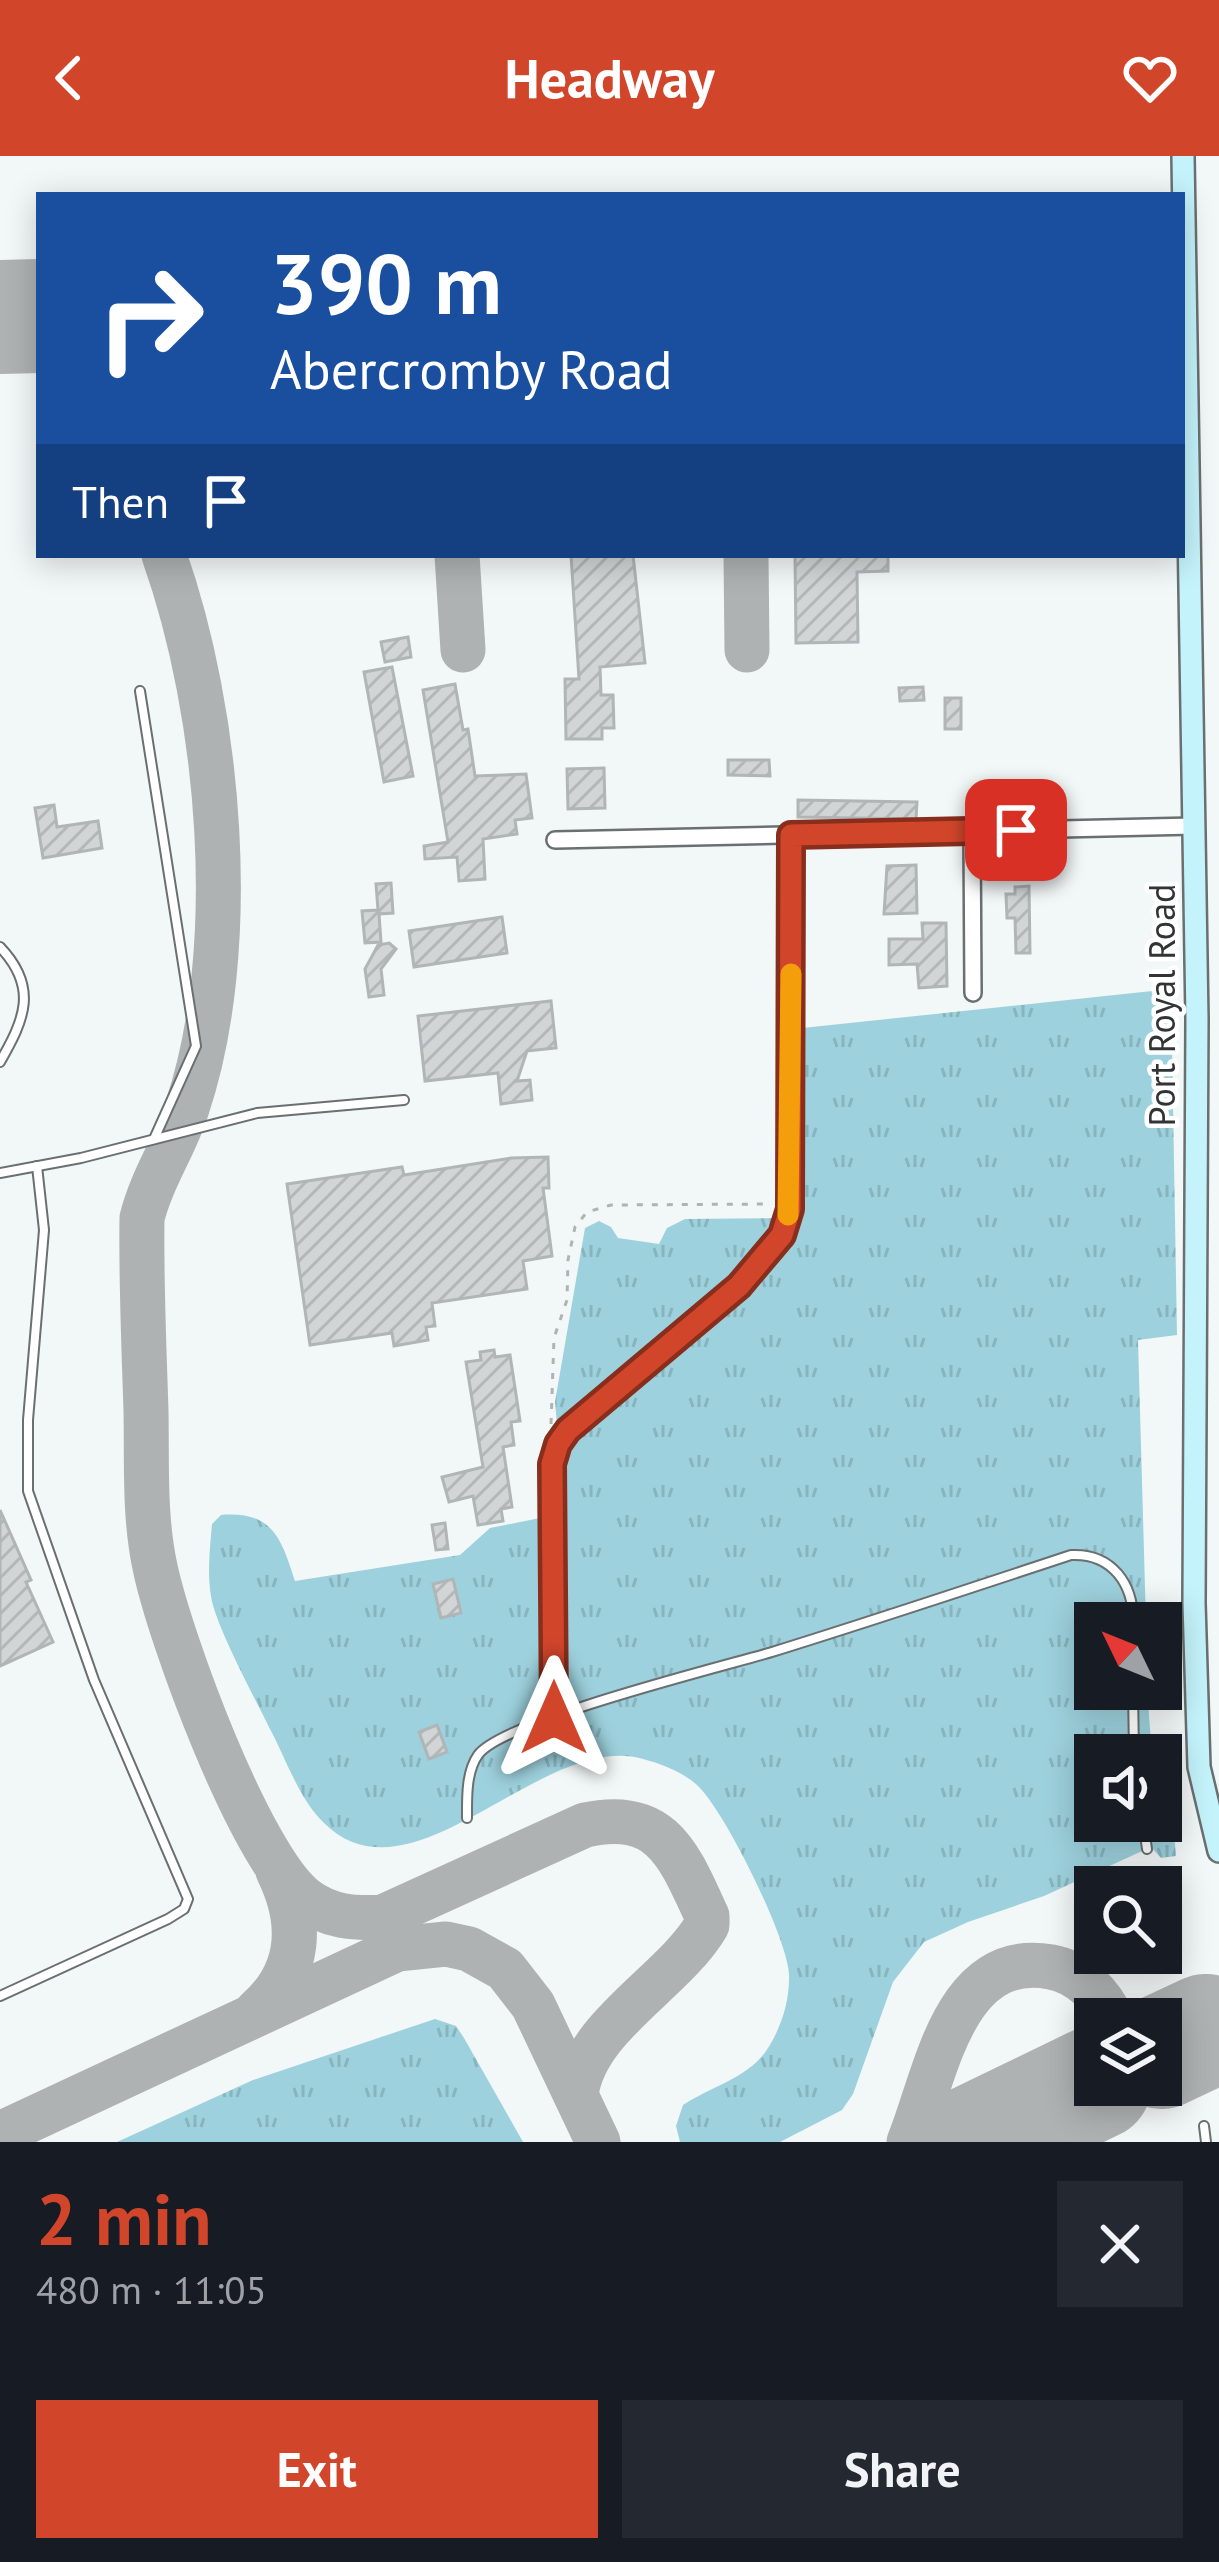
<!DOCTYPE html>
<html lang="en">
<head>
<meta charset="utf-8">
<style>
  :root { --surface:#171b24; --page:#242831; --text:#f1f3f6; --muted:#9ea1a6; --accent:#d1462b }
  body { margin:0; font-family:"PT Sans",sans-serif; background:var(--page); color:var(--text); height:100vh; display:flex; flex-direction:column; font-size:45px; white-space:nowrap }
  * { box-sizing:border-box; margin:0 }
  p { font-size:39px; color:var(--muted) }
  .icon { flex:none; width:66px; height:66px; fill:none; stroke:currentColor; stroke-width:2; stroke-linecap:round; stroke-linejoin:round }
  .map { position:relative; height:1986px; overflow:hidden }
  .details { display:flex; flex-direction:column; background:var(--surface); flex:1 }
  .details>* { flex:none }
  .hud { position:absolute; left:36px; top:36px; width:1149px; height:366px; border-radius:0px; box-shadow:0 6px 30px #0003; background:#1a4fa0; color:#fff; overflow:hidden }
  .needle { width:78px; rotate:313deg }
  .controls { position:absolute; left:1074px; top:1446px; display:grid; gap:24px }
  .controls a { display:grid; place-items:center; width:108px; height:108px; border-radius:0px; background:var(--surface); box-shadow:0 6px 30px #0003; font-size:60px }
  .pin { position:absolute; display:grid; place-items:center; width:102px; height:102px; color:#fff; margin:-51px; border-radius:24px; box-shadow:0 6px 18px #0006 }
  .me { position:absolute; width:132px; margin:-66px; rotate:0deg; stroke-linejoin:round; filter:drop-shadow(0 0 9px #0008) }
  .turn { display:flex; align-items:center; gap:42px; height:252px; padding:0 36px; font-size:54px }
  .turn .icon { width:156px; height:156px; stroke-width:2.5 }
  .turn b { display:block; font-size:84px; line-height:102px }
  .then { display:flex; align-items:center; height:114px; padding:0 36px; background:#0003; gap:24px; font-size:45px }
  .round { display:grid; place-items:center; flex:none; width:126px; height:126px; border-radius:0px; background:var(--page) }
  .summary { display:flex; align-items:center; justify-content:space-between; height:204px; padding:0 36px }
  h1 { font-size:72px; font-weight:700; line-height:90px; color:var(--accent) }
  .action { display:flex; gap:24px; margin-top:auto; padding:24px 36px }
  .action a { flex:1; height:138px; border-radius:0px; background:var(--accent); color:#fff; font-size:48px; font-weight:700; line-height:138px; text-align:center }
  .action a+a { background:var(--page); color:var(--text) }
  header { display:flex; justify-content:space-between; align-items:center; height:156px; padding:0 36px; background:var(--accent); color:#fff; font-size:54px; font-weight:700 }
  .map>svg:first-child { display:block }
  .grass { fill:url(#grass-tufts) }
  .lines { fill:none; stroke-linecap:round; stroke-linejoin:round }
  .taxiway { stroke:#aeb2b2; stroke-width:45 }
  .runway { stroke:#aeb2b2; stroke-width:114 }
  .building { fill:url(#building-hatch); stroke:#b0b5b6; stroke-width:3 }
  .service-casing { stroke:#6a6f70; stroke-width:12 }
  .minor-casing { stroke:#6a6f70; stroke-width:20 }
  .secondary-casing { stroke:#6a6f70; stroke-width:26 }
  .path { stroke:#b0b3b4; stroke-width:3; stroke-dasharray:6 9; stroke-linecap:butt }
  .service { stroke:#fff; stroke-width:8 }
  .minor { stroke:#fff; stroke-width:15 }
  .secondary { stroke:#c4f3fb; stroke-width:21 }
  .route-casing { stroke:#882e1c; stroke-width:30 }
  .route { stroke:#d1462b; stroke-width:21 }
  .slow { stroke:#f59e0b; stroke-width:21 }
  .labels { text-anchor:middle; stroke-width:9; stroke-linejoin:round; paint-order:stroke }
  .street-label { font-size:36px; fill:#323334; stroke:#fff }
</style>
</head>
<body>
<header><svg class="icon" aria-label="back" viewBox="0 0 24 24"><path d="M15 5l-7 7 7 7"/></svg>Headway<svg class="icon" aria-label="heart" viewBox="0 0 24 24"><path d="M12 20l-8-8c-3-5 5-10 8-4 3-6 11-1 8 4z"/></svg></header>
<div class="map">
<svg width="1219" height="1986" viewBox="0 0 1219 1986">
  <defs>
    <pattern id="grass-tufts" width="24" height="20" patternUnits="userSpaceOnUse" patternTransform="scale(3)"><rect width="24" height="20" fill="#9dd1dd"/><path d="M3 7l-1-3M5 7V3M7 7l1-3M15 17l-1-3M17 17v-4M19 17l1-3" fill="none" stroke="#88b4be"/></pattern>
    <pattern id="building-hatch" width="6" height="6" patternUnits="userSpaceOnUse" patternTransform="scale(3)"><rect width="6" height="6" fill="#d1d5d6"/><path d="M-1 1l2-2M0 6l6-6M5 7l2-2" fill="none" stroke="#b4b7b8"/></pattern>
  </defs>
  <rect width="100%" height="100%" fill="#f2f7f8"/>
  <g class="grass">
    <path d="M1171 833 1177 1179 1138 1184 1146 1467H1095V1533H1147L1152 1599H1095V1665H1161V1633L1170 1632 1176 1700 1161 1702 1151 1691 1044 1740 968 1766 924 1786 893 1826 853 1938 842 1954 780 1986H680L676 1970 683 1949C709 1932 749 1921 766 1895 781 1873 790 1845 789 1818 787 1781 726 1658 699 1631 685 1617 662 1608 643 1603 542 1574 413 1755 324 1667 299 1643 286 1603 270 1573 256 1544 215 1469 211 1440 207 1417 210 1392 212 1368L221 1359C273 1355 281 1382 295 1425L460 1399 490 1372 540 1362 552 1308 568 1274 557 1268 555 1246 585 1072 599 1065 611 1071 618 1082 659 1088 667 1072 685 1063 787 1062 793 873Z"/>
    <path d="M435 1863 456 1870 464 1882 523 1986H117L253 1924Z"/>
  </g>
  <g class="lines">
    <g class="taxiway">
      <path d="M164 399C220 557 241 791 187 952 175 990 152 1022 142 1062 141 1126 144 1191 146 1255 147 1307 144 1360 155 1411 170 1483 250 1700 305 1743 329 1761 354 1763 383 1761L585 1669C663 1652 679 1700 707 1760V1769C673 1827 584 1870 576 1939"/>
      <path d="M457 399 463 494"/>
      <path d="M746 399 747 494"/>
      <path d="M257 1855C302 1816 303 1766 278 1715"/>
      <path d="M0 1978 397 1793 446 1788 469 1793 505 1813 533 1849 598 1986"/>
      <path d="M909 1986C936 1920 953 1793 1051 1811 1079 1816 1101 1838 1112 1863"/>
      <path d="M1005 1986C1049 1978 1090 1974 1111 1929"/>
    </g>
    <g class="runway">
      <path d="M0 161 39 160"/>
      <path d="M1161 1896 1206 1875"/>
      <path d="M973 1986 1095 1927"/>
    </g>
  </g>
  <g class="building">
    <path d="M571 399H633L645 507 600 511 601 539H613L614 572H602V583H566L565 523H579Z"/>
    <path d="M795 399H888V415L857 416 858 486 796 487Z"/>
    <path d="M408 481 411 501 385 506 381 486Z"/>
    <path d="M392 511 413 620 384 626 364 516Z"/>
    <path d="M455 528 463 574 468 573 475 620 526 618 532 662 515 664 517 678 483 683 485 723 459 725 457 701 425 703 424 690 448 686 423 534Z"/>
    <path d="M923 531 924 544 900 545 899 532Z"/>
    <rect x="945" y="542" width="16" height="31"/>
    <path d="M728 604H769L770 620 728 619Z"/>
    <path d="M604 612 605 652 568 653 567 613Z"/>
    <path d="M1016 643 1018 658 989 662 988 647Z"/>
    <path d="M798 644 917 646 916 663 798 661Z"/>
    <path d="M54 649 57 671 98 665 102 692 43 702 35 652Z"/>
    <path d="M916 709 917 757 884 758 887 710Z"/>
    <path d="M391 727 393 757 379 758 381 786 365 787 362 755 378 754 376 728Z"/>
    <path d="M1029 730 1030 797H1016L1015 762H1007L1006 738H1015V731Z"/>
    <path d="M502 761 507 797 414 811 409 775Z"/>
    <path d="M922 767H946L947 830 919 832 917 808 889 809V783H923Z"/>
    <path d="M389 787 396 793 381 813 384 839 369 841 365 813 378 789Z"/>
    <path d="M551 845 556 892 527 895 517 925 530 924 532 944 501 948 498 917 425 925 418 860Z"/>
    <path d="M548 1001 549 1032H543L552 1100 523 1105 527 1133 432 1147 435 1170 426 1171 428 1184 394 1190 392 1177 310 1189 287 1028 402 1011 404 1019 511 1002Z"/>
    <path d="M494 1194 495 1201 510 1199 520 1265 511 1266 514 1289 503 1291 512 1351 501 1353 503 1365 478 1369 473 1340 449 1346 442 1321 483 1311 466 1206 481 1204 480 1196Z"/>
    <path d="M0 1354 31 1424 26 1426 53 1486 0 1510Z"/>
    <path d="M445 1367 448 1393 436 1394 432 1369Z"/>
    <path d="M453 1423 461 1457 441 1462 433 1428Z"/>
    <path d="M437 1569 447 1596 429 1603 419 1576Z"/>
  </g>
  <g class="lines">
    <defs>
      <g id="service">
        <path d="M140 535 196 890 154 983"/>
        <path d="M0 791C39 832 24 864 0 906"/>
        <path d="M0 1017 81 1002 257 957 404 944"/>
        <path d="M1133 1533 1134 1599"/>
        <path d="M467 1662C467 1642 466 1616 478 1599 502 1565 721 1511 772 1496 872 1465 971 1432 1071 1399 1112 1397 1134 1428 1133 1467"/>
        <path d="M1143 1665 1147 1693"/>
        <path d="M0 1840 168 1763 184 1753 188 1743 94 1524 28 1335V1264L44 1074 37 1010"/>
        <path d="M1204 1970 1206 1986"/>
      </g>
      <g id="minor">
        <path d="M972 675 973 837"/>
        <path d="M555 684 1194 670"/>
        <path d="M554 1562 552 1308 568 1274 739 1129 782 1079 791 1048V679"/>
      </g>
      <path id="secondary" d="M1183 0 1197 863 1194 1447 1199 1611 1219 1695"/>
    </defs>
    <use href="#service" class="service-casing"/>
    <use href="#minor" class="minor-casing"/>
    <use href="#secondary" class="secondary-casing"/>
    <path class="path" d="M551 1268 554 1182 567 1144 568 1104 575 1071 587 1056 611 1049 771 1048"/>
    <use href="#service" class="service"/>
    <use href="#minor" class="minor"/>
    <use href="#secondary" class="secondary"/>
  </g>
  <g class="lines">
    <defs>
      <path id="route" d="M554 1562 552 1308 558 1288 568 1274 739 1130 782 1079 790 1053 791 679 1016 674"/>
    </defs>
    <use href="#route" class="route-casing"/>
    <use href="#route" class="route"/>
    <path class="slow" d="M788 1059 791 818"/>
  </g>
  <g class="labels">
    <g class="street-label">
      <text transform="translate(1162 849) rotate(-90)" y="13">Port Royal Road</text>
    </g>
  </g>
</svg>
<div class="controls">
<a><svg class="needle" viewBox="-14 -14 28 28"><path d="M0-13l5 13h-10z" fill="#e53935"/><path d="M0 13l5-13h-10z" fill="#9ea1a6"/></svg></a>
<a><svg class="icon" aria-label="sound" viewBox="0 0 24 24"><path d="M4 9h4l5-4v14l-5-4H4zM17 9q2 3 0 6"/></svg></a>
<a><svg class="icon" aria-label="search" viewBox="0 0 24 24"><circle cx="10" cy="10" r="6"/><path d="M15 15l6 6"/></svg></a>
<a><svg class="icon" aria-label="layers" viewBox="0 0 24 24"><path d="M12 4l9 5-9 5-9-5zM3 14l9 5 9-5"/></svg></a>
</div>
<div class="pin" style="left:1016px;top:674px;background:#d93025"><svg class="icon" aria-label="arrive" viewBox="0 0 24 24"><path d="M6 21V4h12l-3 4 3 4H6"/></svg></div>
<svg class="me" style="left:554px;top:1562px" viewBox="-20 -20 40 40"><path d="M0-17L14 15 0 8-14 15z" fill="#d1462b" stroke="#fff" stroke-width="4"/></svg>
<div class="hud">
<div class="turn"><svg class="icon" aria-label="right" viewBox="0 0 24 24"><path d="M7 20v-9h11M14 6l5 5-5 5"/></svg><div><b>390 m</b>Abercromby Road</div></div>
<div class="then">Then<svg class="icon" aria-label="arrive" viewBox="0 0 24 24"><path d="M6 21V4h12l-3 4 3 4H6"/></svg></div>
</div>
</div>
<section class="details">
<div class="summary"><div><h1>2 min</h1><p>480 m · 11:05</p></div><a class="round"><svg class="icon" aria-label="close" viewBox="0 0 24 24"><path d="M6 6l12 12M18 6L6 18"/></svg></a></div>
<div class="action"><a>Exit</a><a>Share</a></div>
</section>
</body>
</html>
